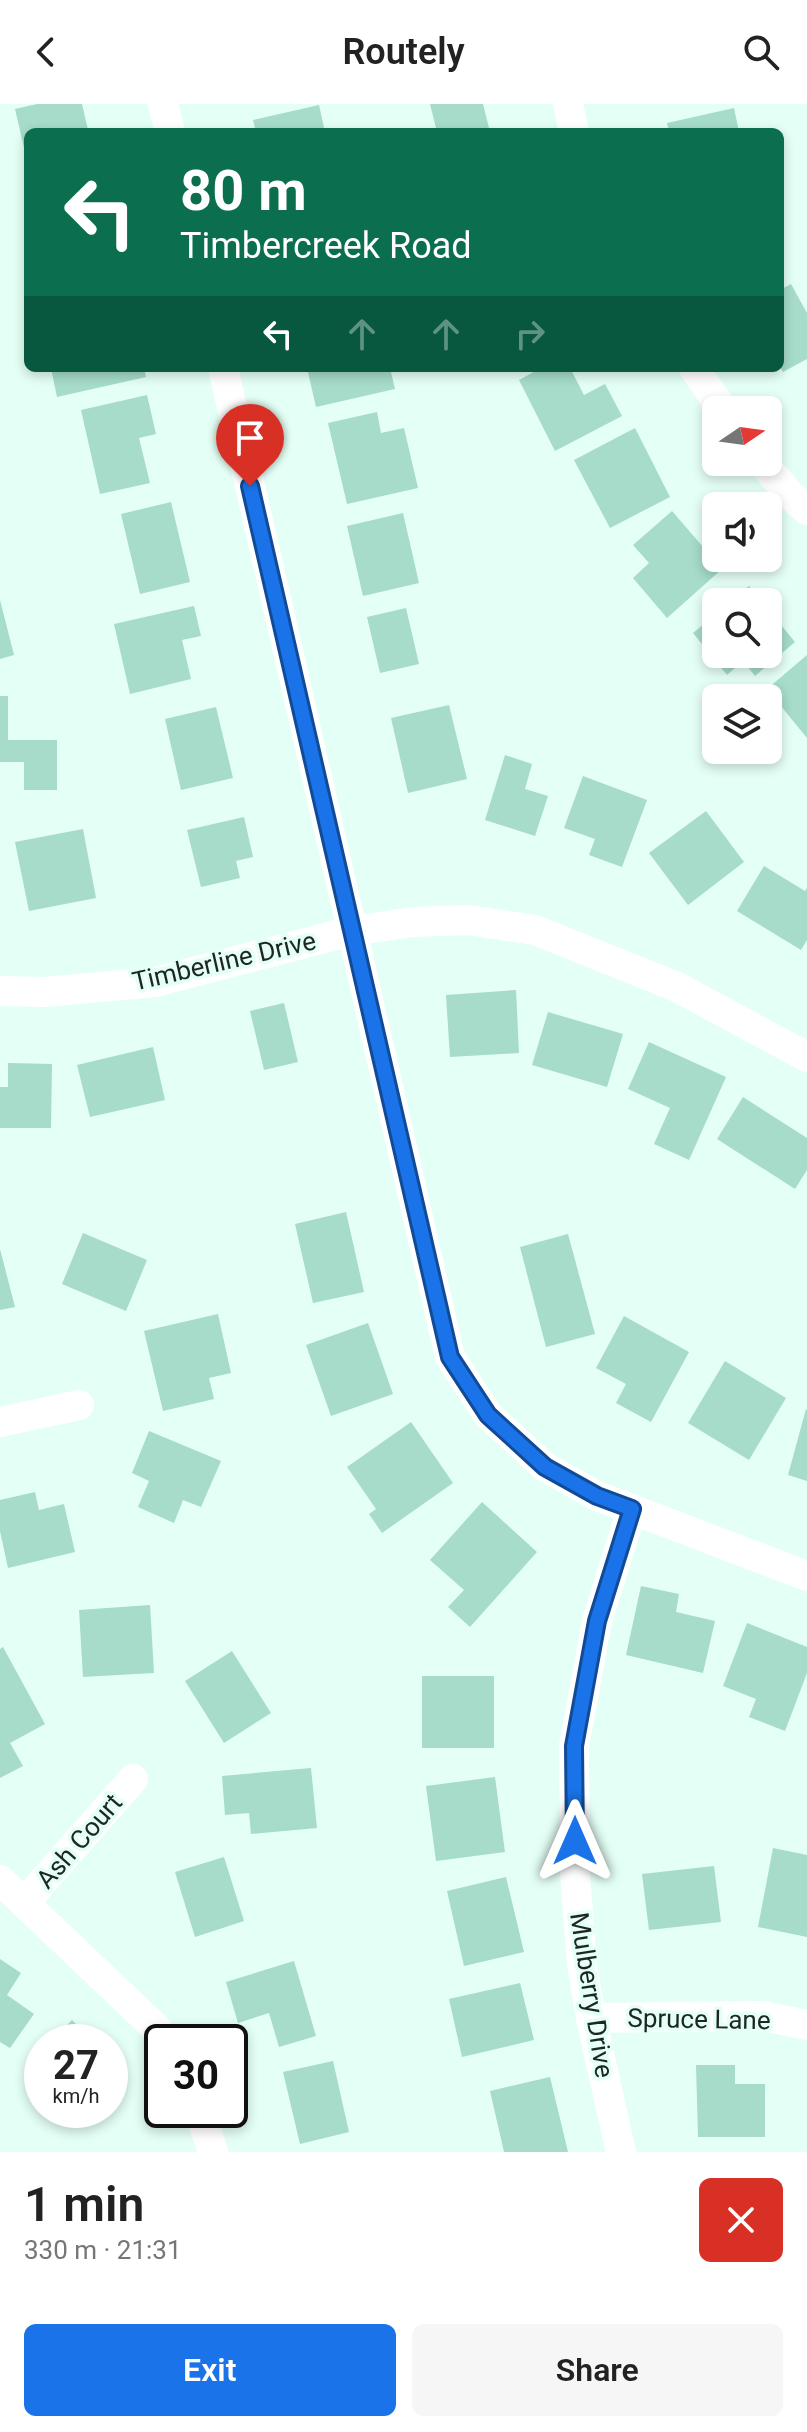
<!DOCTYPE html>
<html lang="en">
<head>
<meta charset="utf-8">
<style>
  :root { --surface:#fff; --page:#f6f6f6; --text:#222; --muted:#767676; --accent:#1a73e8 }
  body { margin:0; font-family:Roboto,sans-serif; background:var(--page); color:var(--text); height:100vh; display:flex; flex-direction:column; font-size:30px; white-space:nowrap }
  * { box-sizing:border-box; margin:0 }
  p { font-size:26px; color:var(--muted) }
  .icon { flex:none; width:44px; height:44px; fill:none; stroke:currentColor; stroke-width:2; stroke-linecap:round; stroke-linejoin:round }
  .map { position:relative; height:2048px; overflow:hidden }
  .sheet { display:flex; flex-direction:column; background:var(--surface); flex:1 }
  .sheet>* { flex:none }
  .guide { position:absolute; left:24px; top:24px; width:760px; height:244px; border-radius:12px; box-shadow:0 4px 12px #0003; background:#0b6e4f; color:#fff; overflow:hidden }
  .needle { width:52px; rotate:77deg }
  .buttons { position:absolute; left:702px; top:292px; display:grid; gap:16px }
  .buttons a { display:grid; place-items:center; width:80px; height:80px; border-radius:12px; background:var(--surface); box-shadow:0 4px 12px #0003; font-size:40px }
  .speed { position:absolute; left:24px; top:1920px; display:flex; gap:16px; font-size:40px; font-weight:700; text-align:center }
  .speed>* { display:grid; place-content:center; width:104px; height:104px; border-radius:50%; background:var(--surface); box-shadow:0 4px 12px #0003; line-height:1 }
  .speed small { font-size:20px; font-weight:400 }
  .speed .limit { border:4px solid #111; border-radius:12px; background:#fff; color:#111 }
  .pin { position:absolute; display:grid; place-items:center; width:68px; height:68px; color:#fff; margin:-82px -34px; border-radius:50% 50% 50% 0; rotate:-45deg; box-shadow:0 0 8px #0007 }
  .pin .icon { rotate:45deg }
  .me { position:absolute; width:88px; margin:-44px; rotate:0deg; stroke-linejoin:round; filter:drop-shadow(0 0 6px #0008) }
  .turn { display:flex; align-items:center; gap:28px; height:168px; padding:0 24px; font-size:36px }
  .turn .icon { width:104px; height:104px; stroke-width:2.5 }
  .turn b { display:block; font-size:56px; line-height:68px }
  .lanes { display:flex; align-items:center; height:76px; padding:0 24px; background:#0003; justify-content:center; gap:40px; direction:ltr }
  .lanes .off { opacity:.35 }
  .round { display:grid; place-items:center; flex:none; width:84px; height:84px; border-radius:12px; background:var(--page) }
  .head { display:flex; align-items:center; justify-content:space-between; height:136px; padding:0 24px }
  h1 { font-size:48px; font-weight:600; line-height:60px }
  .action { display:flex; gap:16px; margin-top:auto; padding:16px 24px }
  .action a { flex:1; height:92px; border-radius:12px; background:var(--accent); color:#fff; font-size:32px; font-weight:600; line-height:92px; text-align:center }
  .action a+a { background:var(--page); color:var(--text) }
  header { display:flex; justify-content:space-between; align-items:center; height:104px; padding:0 24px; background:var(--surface); font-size:36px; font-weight:600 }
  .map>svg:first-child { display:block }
  .building { fill:#a6dcc9 }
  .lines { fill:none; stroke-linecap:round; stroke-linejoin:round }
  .minor { stroke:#fff; stroke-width:30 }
  .route-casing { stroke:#114b97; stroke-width:20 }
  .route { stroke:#1a73e8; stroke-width:14 }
  .labels { text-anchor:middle; stroke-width:7; stroke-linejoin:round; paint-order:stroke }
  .street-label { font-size:26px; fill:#1d2623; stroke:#e4fff5 }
</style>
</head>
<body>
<header><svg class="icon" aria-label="back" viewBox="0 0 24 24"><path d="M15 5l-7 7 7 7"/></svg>Routely<svg class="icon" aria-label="search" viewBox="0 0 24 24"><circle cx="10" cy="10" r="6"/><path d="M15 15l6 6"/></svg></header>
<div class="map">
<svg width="807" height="2048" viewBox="0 0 807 2048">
  <rect width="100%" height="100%" fill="#e4fff5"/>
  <g class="building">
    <path d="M37 0H82L88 26 28 28 27 57 15 5Z"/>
    <path d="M430 0H483L490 28H437Z"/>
    <path d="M319 1 325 28H256L253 16Z"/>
    <path d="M734 4 739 28H669L667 19Z"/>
    <path d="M791 180 807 209V255L783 268 780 263V186Z"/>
    <path d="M51 264H144L146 273 57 293Z"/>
    <path d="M307 264H390L395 285 316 303Z"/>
    <path d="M541 264H570L584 291 605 280 622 312 555 347 519 276Z"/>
    <path d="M147 291 156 330 139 334 150 379 100 390 81 306Z"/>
    <path d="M377 308 381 329 404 324 418 384 347 400 328 319Z"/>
    <path d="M635 324 670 393 610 424 574 356Z"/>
    <path d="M171 398 190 478 140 490 121 410Z"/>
    <path d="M672 407 722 465 667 514 633 474 649 459 633 441Z"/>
    <path d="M403 409 419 479 363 492 347 422Z"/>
    <path d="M749 482 762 498H730Z"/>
    <path d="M0 496 14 551 0 555Z"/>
    <path d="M194 502 201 532 182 536 191 575 130 590 114 520Z"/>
    <path d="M406 504 419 560 380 569 367 513Z"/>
    <path d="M768 505 795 538 755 572 743 557 727 571 693 529 716 510V550H768Z"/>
    <path d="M807 551V634L767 585Z"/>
    <path d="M0 592H8V636H57V686H24V658H0Z"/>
    <path d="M449 601 467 675 408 689 391 614Z"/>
    <path d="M216 603 233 674 181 686 165 615Z"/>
    <path d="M505 651 532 660 525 685 548 692 535 732 485 716Z"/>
    <path d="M583 672 647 696 622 763 589 751 595 735 564 724Z"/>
    <path d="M706 707 744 758 688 801 649 749Z"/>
    <path d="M244 713 253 753 236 757 240 774 201 783 187 726Z"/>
    <path d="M83 725 96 794 29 807 15 738Z"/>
    <path d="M764 762 805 787 807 784V836L801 846 737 807Z"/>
    <path d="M516 886 519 949 450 953 446 891Z"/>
    <path d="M284 899 298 958 264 966 250 907Z"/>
    <path d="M548 908 623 930 607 983 532 961Z"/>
    <path d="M649 938 726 973 689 1056 654 1040 670 1004 628 985Z"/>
    <path d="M153 943 165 996 90 1013 77 961Z"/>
    <path d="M8 959 52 960 51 1024H0V983H8Z"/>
    <path d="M743 993 807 1034V1066L795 1085 717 1035Z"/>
    <path d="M346 1108 364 1188 313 1199 295 1120Z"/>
    <path d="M83 1129 147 1156 126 1207 62 1180Z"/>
    <path d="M568 1130 595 1230 546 1243 520 1143Z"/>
    <path d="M0 1145 15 1203 0 1206Z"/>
    <path d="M218 1210 231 1269 209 1274 214 1295 163 1307 144 1227Z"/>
    <path d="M624 1212 689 1248 651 1318 616 1299 626 1280 596 1264Z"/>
    <path d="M368 1219 393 1290 331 1312 306 1241Z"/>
    <path d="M725 1257 786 1294 749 1356 688 1319Z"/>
    <path d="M806 1305 807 1306V1377L788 1371Z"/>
    <path d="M411 1318 453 1379 382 1429 369 1410 376 1405 347 1363Z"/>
    <path d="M149 1327 221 1357 201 1403 183 1396 174 1419 138 1403 149 1377 132 1369Z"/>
    <path d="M35 1388 39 1406 64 1400 75 1448 8 1464 0 1427V1396Z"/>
    <path d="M482 1398 537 1448 470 1523 448 1503 464 1486 430 1456Z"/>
    <path d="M641 1482 679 1490 676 1508 715 1517 703 1569 626 1551Z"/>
    <path d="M150 1501 154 1569 83 1573 79 1506Z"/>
    <path d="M747 1519 807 1543V1569L785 1627 749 1613 756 1595 723 1582Z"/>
    <path d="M3 1543 45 1620 10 1639 23 1662 0 1674V1545Z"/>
    <path d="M232 1547 271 1609 224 1639 185 1577Z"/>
    <rect x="422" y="1572" width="72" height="72"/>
    <path d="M311 1664 317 1724 251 1730 249 1709 225 1711 222 1672Z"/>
    <path d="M495 1673 505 1748 436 1757 426 1682Z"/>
    <path d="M773 1744 807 1751V1833L758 1823Z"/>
    <path d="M224 1753 244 1817 195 1833 175 1768Z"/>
    <path d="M714 1762 721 1818 649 1826 642 1770Z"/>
    <path d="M506 1773 524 1848 464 1862 447 1787Z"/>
    <path d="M0 1855 21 1869 7 1891 34 1910 10 1944 0 1938Z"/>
    <path d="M294 1857 316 1932 279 1943 269 1909 238 1919 226 1878Z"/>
    <path d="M520 1879 534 1936 462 1953 449 1895Z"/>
    <path d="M72 1916 94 1938H51Z"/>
    <path d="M42 1947V1977L27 1963Z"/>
    <path d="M333 1957 349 2028 300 2040 283 1968Z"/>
    <path d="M696 1961H735V1980H765V2033H698Z"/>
    <path d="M550 1973 568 2048H504L490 1987Z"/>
  </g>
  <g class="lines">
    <g class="minor">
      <path d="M163 0 170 28"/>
      <path d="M568 0 574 28"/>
      <path d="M223 264 450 1253 488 1311 545 1363 597 1392 807 1472"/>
      <path d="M694 264 723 306"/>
      <path d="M762 358 789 390 807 406"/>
      <path d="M0 887 44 888 155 878 352 827 413 818 468 816 535 826 677 883 807 953"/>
      <path d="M0 1318 79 1301"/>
      <path d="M0 1776 158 1926 166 1938"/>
      <path d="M24 1799 133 1675"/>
      <path d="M591 1914 763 1912 807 1921"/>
      <path d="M199 2006 213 2048"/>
      <path d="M621 2048 591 1914 582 1861 575 1769 574 1642 597 1517 632 1405"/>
    </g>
  </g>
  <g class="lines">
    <defs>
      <path id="route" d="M250 382 450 1253 488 1311 545 1363 597 1392 632 1405 597 1517 574 1642 575 1737"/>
    </defs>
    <use href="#route" class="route-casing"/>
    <use href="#route" class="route"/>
  </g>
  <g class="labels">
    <g class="street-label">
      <text transform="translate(224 857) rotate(-13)" y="9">Timberline Drive</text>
      <text transform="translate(79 1737) rotate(-49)" y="9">Ash Court</text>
      <text transform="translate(592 1891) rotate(81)" y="9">Mulberry Drive</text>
      <text transform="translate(699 1915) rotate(1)" y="9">Spruce Lane</text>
    </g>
  </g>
</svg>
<div class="buttons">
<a><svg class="needle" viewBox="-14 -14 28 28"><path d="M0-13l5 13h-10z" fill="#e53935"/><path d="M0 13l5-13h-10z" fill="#767676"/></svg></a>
<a><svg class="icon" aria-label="sound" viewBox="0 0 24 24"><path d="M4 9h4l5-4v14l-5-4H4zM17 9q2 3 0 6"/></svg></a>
<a><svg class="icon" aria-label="search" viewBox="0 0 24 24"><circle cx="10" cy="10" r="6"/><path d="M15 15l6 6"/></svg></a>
<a><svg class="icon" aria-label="layers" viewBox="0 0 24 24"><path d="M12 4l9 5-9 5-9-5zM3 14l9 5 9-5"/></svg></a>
</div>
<div class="speed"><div>27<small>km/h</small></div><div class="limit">30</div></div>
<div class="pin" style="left:250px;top:382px;background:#d93025"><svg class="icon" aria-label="arrive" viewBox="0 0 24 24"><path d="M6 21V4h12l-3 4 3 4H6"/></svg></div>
<svg class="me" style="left:575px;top:1737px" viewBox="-20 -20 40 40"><path d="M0-17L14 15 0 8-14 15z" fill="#1a73e8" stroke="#fff" stroke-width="4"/></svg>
<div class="guide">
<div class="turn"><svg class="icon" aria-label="left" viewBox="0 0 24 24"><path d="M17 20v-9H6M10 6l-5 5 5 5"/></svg><div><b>80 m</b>Timbercreek Road</div></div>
<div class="lanes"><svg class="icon" aria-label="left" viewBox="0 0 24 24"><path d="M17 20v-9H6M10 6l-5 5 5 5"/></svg><svg class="icon off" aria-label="ahead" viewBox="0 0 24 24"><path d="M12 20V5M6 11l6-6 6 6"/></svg><svg class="icon off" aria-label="ahead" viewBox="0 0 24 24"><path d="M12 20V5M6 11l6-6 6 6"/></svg><svg class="icon off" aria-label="right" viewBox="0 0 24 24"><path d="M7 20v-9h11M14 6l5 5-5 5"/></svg></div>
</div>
</div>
<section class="sheet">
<div class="head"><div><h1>1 min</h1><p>330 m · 21:31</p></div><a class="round" style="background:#d93025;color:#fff"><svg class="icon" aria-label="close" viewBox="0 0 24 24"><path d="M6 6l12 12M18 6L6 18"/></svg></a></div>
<div class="action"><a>Exit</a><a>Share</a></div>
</section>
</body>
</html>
